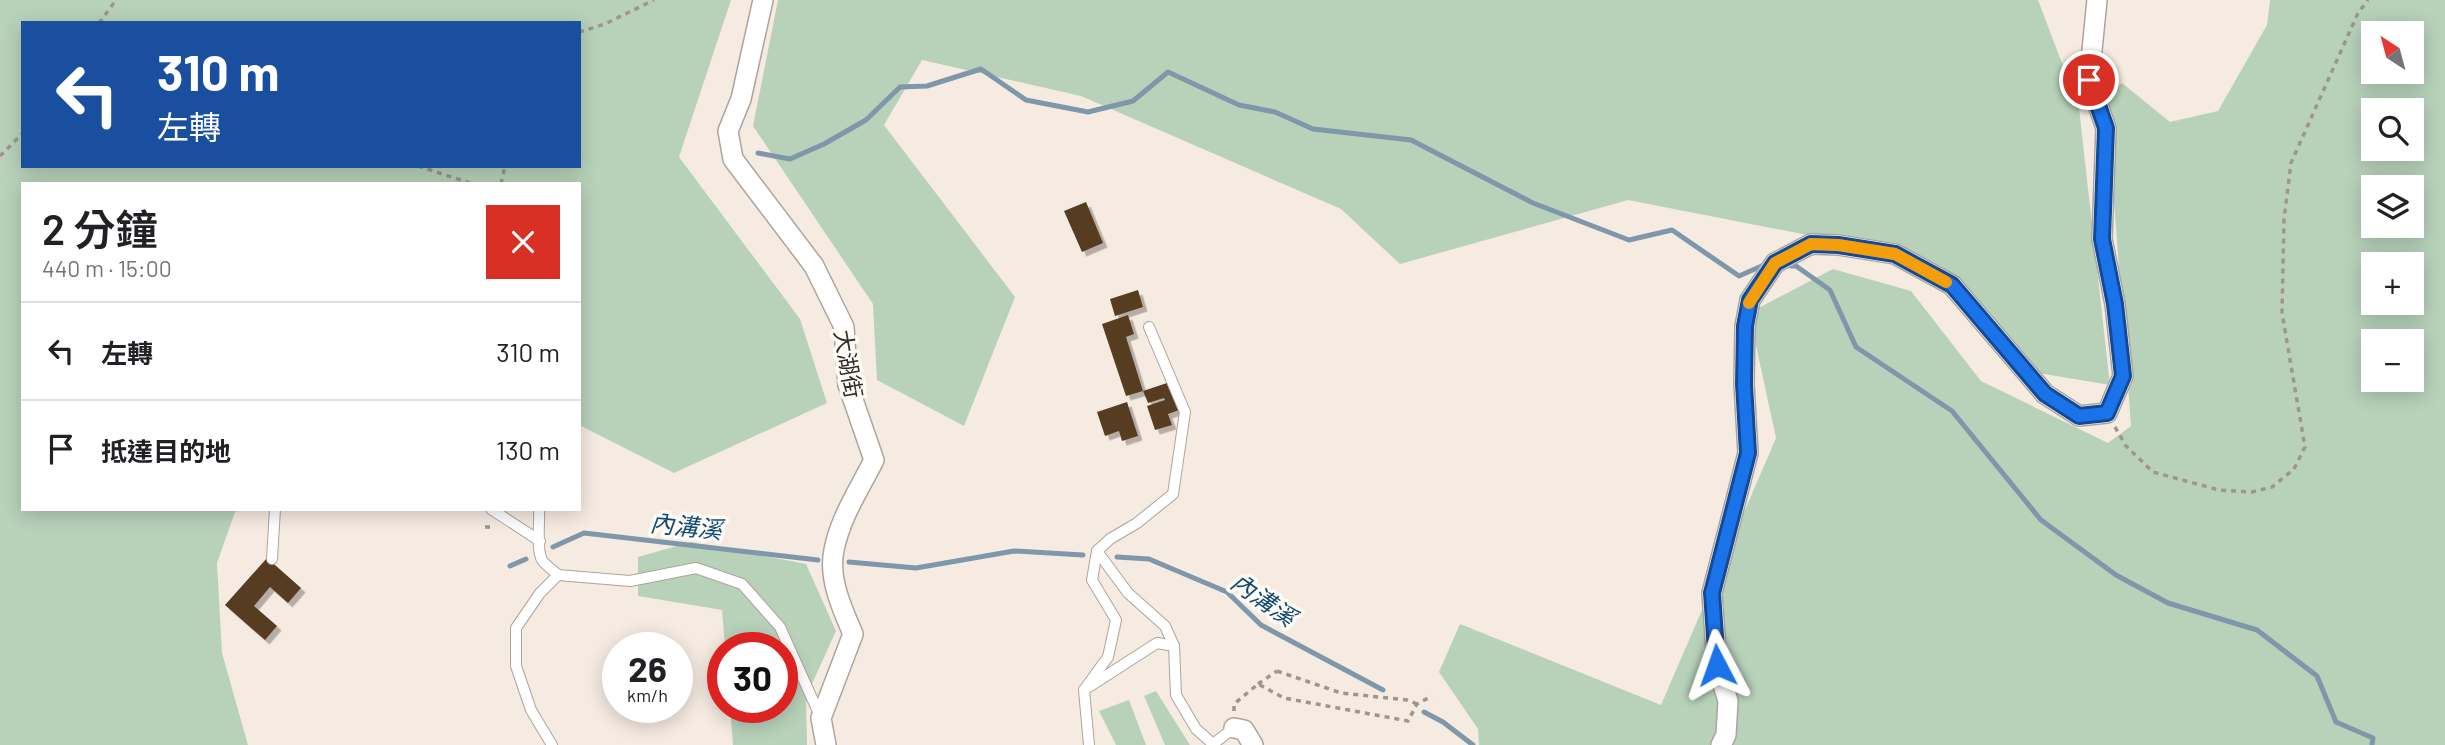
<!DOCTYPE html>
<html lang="zh-TW">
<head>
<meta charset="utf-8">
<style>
  :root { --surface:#fff; --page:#f2f2f2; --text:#202124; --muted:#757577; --line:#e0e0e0 }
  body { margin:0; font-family:Barlow,"Noto Sans TC",sans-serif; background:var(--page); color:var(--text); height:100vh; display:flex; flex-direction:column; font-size:26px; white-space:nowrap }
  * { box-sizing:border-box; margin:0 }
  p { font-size:23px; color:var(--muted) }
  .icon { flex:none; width:38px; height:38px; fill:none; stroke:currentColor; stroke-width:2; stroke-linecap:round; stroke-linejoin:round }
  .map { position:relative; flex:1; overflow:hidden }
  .panel { position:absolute; left:21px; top:182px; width:560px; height:329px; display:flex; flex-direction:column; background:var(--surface); border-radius:0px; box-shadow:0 4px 18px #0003 }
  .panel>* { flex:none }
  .guide { position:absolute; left:21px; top:21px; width:560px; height:147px; border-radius:0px; box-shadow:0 4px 18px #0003; background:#1a4fa0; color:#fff; overflow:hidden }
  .needle { width:46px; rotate:324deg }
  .controls { position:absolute; left:2361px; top:21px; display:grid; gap:14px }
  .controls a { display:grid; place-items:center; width:63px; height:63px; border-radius:0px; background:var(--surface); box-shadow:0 4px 18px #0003; font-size:35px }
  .speed { position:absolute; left:602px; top:632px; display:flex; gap:14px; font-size:35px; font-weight:700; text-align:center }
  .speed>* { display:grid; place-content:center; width:91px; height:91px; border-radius:50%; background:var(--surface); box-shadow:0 4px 18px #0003; line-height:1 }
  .speed small { font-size:18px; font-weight:400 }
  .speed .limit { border:10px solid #d22; background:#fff; color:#111 }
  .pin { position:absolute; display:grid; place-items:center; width:60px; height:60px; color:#fff; margin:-30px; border:4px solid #fff; border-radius:50%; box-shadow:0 2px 7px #0007 }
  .me { position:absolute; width:77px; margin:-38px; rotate:356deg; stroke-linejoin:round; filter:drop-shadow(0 0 5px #0008) }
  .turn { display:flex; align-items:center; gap:24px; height:147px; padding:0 21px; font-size:32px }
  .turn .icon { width:91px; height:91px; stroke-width:2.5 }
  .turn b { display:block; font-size:49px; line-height:60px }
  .round { display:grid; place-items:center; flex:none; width:74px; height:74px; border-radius:0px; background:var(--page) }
  .headline { display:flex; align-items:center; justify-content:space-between; height:119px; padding:0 21px }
  h1 { font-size:42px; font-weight:600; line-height:52px }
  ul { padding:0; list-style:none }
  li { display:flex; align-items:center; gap:21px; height:98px; padding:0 21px; border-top:2px solid var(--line) }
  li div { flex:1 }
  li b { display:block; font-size:26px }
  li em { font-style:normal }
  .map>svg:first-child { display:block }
  .green { fill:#b8d2ba; fill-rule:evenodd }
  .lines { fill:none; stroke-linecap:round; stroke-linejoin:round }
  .stream { stroke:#7f97ab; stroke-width:5 }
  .building { fill:#573c20; filter:url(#shadow) }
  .service-casing { stroke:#aea49b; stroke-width:12 }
  .minor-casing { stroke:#aea49b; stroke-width:22 }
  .path { stroke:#9d958e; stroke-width:3.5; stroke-dasharray:5 5; stroke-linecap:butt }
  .service { stroke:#fff; stroke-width:10 }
  .minor { stroke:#fff; stroke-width:19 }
  .route-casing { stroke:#114b97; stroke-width:18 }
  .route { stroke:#1a73e8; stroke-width:12 }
  .slow { stroke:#f59e0b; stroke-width:12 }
  .labels { text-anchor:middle; stroke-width:7; stroke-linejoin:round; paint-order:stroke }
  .street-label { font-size:23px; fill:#312d2a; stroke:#fefaf6 }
  .water-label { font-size:24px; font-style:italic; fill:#114a71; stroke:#fefaf6 }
</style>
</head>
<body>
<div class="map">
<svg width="2445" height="745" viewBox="0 0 2445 745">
  <defs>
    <filter id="shadow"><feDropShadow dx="4.5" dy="4.5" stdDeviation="0" flood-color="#0004"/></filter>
  </defs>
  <rect width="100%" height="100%" fill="#f6ebe1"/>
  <g class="green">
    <path d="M0 0H731L679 157 800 319 827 403 674 473 579 425V184H23V509H240L235 512 217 563 222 653 248 745H0ZM23 23H579V166H23Z"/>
    <path d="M778 0H2038L2079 108 2110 385 2038 373 1914 256 1628 200 1400 264 1341 209 1081 96 922 60 884 125 1015 297 964 426 877 380 873 304 753 126Z"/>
    <path d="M2270 0H2445V745H1479L1478 729 1439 672 1460 624 1661 705 1776 438 1749 313 1833 269 1911 291 1981 381 2108 443 2131 426 2106 96 2122 83 2170 122 2218 111 2267 25ZM2373 33H2412V72H2373ZM2373 110H2412V149H2373ZM2373 187H2412V226H2373ZM2373 264H2412V303H2373ZM2373 341H2412V380H2373Z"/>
    <path d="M691 542 806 564 836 631 806 697 807 745H733L730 707H782V648L725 647 722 610 638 596V557Z"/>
    <path d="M1156 691 1190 745H1165L1144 696Z"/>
    <path d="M1129 700 1146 745H1116L1099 711Z"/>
  </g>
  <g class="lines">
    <g class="stream">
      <path d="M758 153 790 159 824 144 866 120 900 87 927 86 981 69 1026 100 1088 112 1133 101 1168 72 1239 105 1275 112 1313 129 1411 140 1533 203 1629 240 1672 230 1739 276 1764 265"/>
      <path d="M1791 266H1796L1830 290 1856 347 1952 411 2041 520 2116 575 2168 603 2257 630 2317 676 2336 722 2373 738 2372 745"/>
      <path d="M553 547 584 533 818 560"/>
      <path d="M1117 557 1149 559 1227 592 1261 625 1383 690"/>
      <path d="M849 562 916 568 1014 551 1083 555"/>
      <path d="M510 566 526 559"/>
      <path d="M1424 712 1443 722 1473 745"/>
    </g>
  </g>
  <g class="building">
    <path d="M1086 202 1103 243 1082 252 1064 211Z"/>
    <path d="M1138 290 1143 307 1115 316 1110 299Z"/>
    <path d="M1128 315 1134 334 1126 337 1143 391 1173 381 1182 409 1168 414 1172 425 1155 430 1147 406 1165 400 1164 398 1148 403 1143 391 1126 396 1102 324Z"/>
    <path d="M1127 402 1138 436 1122 441 1119 431 1105 436 1097 412Z"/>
    <path d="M267 558 301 588 288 603 270 587 254 606 277 626 265 640 225 605Z"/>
  </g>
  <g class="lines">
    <defs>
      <g id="service">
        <path d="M491 509 540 541"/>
        <path d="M539 509C540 522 536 549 542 560 545 565 553 570 558 575L540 593 516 628V666L531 710 552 745"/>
        <path d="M1097 551 1128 593 1165 626 1174 646"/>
        <path d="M272 559 275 509"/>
        <path d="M558 575 630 581 696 568 742 584 780 627 820 716"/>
        <path d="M1084 690 1108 657 1116 620 1092 580 1097 551 1110 539 1137 523 1173 494 1185 412 1149 327"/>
        <path d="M1089 745 1084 690 1157 643 1174 646 1176 695 1196 729 1213 744 1234 728"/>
      </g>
      <g id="minor">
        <path d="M763 0 741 99 728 131 733 159 814 266 844 327 848 385 874 460C860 488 840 518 834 550 828 579 842 608 853 634L821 718 826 745"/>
        <path d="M1234 728 1244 730 1253 745"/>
        <path d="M1721 745 1726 735 1728 701 1717 665 1712 593 1748 453 1744 384 1745 326 1750 300 1775 263 1811 244 1838 245 1895 254 1952 285 2045 394 2079 416 2107 413 2123 376 2115 304 2102 239 2106 128 2089 80 2097 0"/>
      </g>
    </defs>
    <use href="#service" class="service-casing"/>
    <use href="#minor" class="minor-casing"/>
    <g class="path">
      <path d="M99 23 116 0"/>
      <path d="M579 32 605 24 654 0"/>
      <path d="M0 156 23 133"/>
      <path d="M418 166 473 184"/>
      <path d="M501 184 505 166"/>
      <path d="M2115 427 2126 446 2153 472 2219 490 2252 492 2272 487 2294 469 2305 447 2282 313 2284 219 2291 163 2358 13 2368 0"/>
      <path d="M485 527H495"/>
      <path d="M1277 671 1341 693 1407 700 1417 704"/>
      <path d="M1258 684 1277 671"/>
      <path d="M1234 711V704L1258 684 1284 698 1408 721 1417 704 1432 696"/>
    </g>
    <use href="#service" class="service"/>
    <use href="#minor" class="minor"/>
  </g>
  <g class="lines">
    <defs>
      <path id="route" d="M1717 665 1712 593 1748 453 1744 384 1745 326 1750 300 1775 263 1811 244 1838 245 1895 254 1952 285 2045 394 2079 416 2107 413 2123 376 2115 304 2102 239 2106 128 2089 80"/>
    </defs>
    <use href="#route" class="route-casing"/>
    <use href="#route" class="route"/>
    <path class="slow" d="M1749 303 1775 263 1811 244 1838 245 1895 254 1946 282"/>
  </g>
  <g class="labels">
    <g class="street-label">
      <text transform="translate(848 364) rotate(80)" y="8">大湖街</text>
    </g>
    <g class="water-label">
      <text transform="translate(686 527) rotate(6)" y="8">內溝溪</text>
      <text transform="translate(1263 600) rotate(35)" y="8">內溝溪</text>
    </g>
  </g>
</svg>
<div class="controls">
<a><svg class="needle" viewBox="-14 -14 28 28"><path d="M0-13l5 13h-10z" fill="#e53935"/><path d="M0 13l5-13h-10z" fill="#757577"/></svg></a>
<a><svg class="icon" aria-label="search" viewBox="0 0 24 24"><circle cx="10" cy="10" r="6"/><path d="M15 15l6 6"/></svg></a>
<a><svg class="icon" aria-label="layers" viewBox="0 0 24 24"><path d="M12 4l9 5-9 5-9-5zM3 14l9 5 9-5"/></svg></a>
<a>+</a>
<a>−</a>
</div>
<div class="speed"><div>26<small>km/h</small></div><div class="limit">30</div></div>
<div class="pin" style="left:2089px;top:80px;background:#d93025"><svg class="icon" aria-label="arrive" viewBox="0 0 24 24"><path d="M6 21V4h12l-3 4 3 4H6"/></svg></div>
<svg class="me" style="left:1717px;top:665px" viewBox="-20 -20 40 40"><path d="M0-17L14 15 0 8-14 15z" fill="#1a73e8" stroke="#fff" stroke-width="4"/></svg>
<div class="guide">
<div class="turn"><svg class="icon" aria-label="left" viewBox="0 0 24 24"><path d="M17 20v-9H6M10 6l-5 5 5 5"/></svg><div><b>310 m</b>左轉</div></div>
</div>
<section class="panel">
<div class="headline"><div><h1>2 分鐘</h1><p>440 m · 15:00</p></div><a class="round" style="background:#d93025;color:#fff"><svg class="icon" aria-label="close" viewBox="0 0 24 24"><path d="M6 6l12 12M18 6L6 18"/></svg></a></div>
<ul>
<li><svg class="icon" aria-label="left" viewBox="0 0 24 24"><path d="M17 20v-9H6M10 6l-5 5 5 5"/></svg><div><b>左轉</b></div><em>310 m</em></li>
<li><svg class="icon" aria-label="arrive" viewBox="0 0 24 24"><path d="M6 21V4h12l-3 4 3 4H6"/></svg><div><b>抵達目的地</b></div><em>130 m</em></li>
</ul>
</section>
</div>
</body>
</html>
